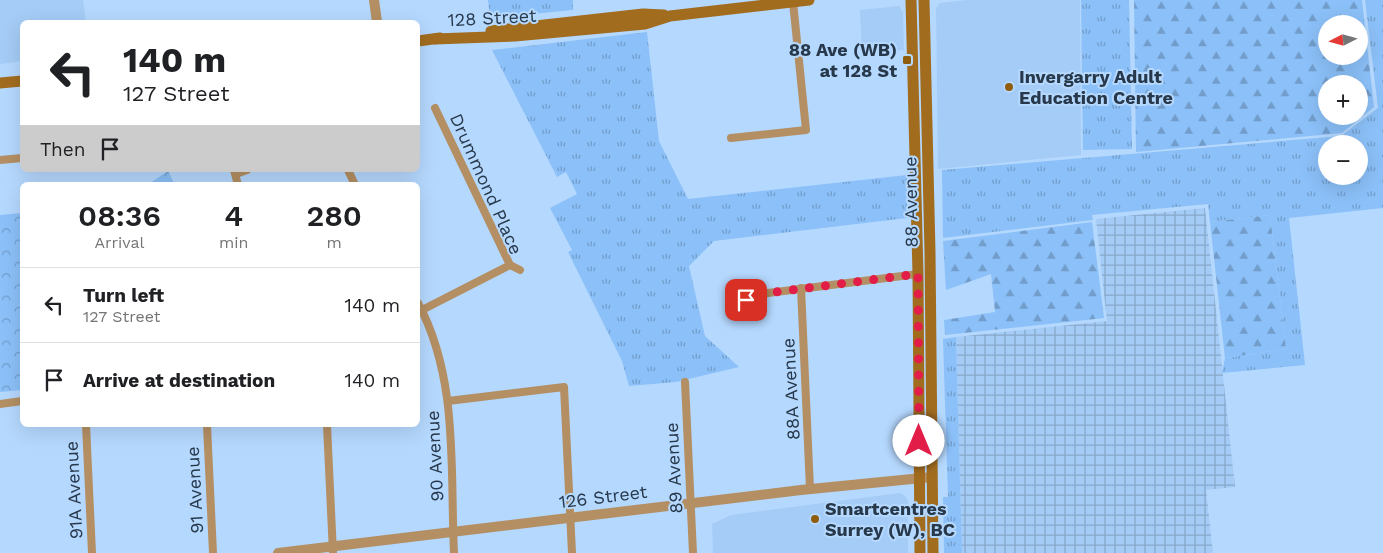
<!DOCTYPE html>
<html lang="en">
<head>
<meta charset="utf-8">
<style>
  :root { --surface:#fff; --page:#f2f2f2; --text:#202124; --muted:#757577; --line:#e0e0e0 }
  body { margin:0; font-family:"Work Sans",sans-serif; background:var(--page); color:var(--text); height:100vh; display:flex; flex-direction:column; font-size:19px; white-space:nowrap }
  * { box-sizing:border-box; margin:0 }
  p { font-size:16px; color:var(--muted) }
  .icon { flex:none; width:28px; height:28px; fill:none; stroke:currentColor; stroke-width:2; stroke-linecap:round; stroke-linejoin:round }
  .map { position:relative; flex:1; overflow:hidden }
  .panel { position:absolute; left:20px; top:182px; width:400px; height:245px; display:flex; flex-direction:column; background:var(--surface); border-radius:8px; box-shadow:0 5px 20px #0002 }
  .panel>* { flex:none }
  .hud { position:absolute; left:20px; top:20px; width:400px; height:152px; border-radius:8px; box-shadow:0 5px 20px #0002; background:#fff; color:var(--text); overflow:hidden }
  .needle { width:32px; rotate:264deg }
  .controls { position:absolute; left:1318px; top:15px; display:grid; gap:10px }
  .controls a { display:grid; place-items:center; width:50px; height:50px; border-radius:50%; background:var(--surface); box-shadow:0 5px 20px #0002; font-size:25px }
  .pin { position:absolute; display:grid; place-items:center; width:42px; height:42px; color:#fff; margin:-21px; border-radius:10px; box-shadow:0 2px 8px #0006 }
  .me { position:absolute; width:55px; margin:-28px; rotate:0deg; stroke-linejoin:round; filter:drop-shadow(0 0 4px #0008) }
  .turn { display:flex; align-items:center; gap:18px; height:105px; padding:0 20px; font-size:22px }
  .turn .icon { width:65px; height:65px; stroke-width:2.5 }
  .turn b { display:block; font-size:35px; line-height:42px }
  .then { display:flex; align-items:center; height:48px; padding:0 20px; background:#0003; gap:10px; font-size:19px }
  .eta { display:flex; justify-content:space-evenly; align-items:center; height:85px; text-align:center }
  .eta b { font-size:30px; font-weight:600; line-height:35px }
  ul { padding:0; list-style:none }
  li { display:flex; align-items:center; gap:15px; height:75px; padding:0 20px; border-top:1px solid var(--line) }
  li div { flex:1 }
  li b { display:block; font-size:19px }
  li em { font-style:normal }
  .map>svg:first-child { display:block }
  .built { fill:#a5ccf6 }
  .industrial { fill:url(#industrial-grid) }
  .grass { fill:url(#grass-tufts); fill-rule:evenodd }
  .forest { fill:url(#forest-firs); fill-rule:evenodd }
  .park { fill:url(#park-crowns) }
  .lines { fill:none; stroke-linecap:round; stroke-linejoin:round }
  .minor { stroke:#b48f63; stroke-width:8 }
  .tertiary { stroke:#b48f63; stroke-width:10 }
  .secondary { stroke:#a26c1f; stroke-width:11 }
  .route { stroke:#e11d48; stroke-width:9; stroke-dasharray:0 16.2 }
  .poi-dot { fill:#905d0d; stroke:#b5d8fe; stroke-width:2 }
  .labels { text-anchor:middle; stroke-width:4; stroke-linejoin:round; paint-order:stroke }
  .street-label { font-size:18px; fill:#27384b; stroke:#b5d8fe }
  .poi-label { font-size:18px; font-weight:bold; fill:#27384b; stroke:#b5d8fe; text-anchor:start }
</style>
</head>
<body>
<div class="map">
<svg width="1383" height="553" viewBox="0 0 1383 553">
  <defs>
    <pattern id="industrial-grid" width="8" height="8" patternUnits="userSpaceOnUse" patternTransform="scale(1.25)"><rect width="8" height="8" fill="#a5ccf6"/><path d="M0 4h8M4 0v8" fill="none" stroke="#86a7c9"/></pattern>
    <pattern id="grass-tufts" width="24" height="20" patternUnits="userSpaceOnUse" patternTransform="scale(1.25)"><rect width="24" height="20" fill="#8bc0f8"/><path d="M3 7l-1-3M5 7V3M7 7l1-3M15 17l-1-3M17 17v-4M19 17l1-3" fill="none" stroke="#729dcb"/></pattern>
    <pattern id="forest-firs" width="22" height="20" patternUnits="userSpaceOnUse" patternTransform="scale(1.25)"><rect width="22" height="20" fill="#8bc0f8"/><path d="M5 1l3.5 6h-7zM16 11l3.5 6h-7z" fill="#729dcb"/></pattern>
    <pattern id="park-crowns" width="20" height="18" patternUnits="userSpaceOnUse" patternTransform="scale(1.25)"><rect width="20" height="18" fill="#8bc0f8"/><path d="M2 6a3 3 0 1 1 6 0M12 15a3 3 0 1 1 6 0" fill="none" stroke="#729dcb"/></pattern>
  </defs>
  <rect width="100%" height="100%" fill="#b5d8fe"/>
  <g class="built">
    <path d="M0 0H83L86 22H22V61L0 64Z"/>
    <path d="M967 0H1080L1081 155 938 169 936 8 940 3Z"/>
    <path d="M899 6 903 12 904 50 862 54 860 10Z"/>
    <path d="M900 493 905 496 908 501V553H713L712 524 731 515Z"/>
  </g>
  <path class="industrial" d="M1205 208 1235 487 1206 490 1213 553H962L956 337 1107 321 1096 219Z"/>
  <g class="grass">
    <path d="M488 0H573V10L490 18Z"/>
    <path d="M1081 0H1129L1132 149 1083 150Z"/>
    <path d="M1365 0H1383V208L1289 218 1305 365 1222 373 1225 358 1286 349 1270 215 1210 222 1208 204 1092 215 1093 220 943 238 942 170 1341 136 1378 108ZM1326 144H1359V176H1326Z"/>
    <path d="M647 32 659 141 688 199 907 175V218L714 241 689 266 705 336 739 367 676 382 629 386 622 361 568 252 572 250 550 208 577 194 566 172 557 177 492 50Z"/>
    <path d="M956 337 962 553H944L943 497H948L943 339Z"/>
  </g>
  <g class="forest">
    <path d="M1134 0H1362L1374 107 1342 133 1136 152ZM1326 24H1359V56H1326ZM1326 84H1359V116H1326Z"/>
    <path d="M1270 215 1286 349 1225 358 1210 222Z"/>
    <path d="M1092 222 1104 318 945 335 944 320 995 312 991 274 946 290 943 241Z"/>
  </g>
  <g class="park">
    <path d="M168 171 175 185H147Z"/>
    <path d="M22 213V390L0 392V215Z"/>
  </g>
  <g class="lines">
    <g class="minor">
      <path d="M731 138 806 130 793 2"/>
      <path d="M0 160 22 158"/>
      <path d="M234 170 238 185"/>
      <path d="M348 170 355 185"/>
      <path d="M236 174 247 170"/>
      <path d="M510 265 520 270"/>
      <path d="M801 288 810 489"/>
      <path d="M746 300 768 293 918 274"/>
      <path d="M418 303C459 379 450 470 454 553"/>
      <path d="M422 310 510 265 435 108"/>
      <path d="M685 382 693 553"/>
      <path d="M448 401 564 387 572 553"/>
      <path d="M0 404 22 401"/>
      <path d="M86 425 92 553"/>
      <path d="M207 425 213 553"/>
      <path d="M327 425 333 553"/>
    </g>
    <g class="tertiary">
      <path d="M374 0 377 22"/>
      <path d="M278 553 801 490 932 477"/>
    </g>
    <g class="secondary">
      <path d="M911 0 918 274 920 553"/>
      <path d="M924 0 930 252 933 553"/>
      <path d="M491 31 643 14 664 15"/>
      <path d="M435 39 515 36 645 24 670 16 809 0"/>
      <path d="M418 41 440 38"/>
      <path d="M0 83 22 81"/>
    </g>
  </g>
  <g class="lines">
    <path class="route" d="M746 300 768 293 918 274 919 441"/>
  </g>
  <g class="poi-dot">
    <rect x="902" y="55" width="10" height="10" rx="2.5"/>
    <circle cx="1009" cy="87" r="5"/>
    <circle cx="815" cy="519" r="5"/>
  </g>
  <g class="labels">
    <g class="street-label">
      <text transform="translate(492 18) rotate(-3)" y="6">128 Street</text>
      <text transform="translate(486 184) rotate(66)" y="6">Drummond Place</text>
      <text transform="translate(911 202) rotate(-91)" y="6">88 Avenue</text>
      <text transform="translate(791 389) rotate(-93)" y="6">88A Avenue</text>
      <text transform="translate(435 456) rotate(-93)" y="6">90 Avenue</text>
      <text transform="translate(674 468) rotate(-93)" y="6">89 Avenue</text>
      <text transform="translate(74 490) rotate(-93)" y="6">91A Avenue</text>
      <text transform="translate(195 490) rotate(-93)" y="6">91 Avenue</text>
      <text transform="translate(603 497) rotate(-7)" y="6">126 Street</text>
    </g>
    <g class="poi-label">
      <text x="897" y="56" text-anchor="end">88 Ave (WB)<tspan x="897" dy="21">at 128 St</tspan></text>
      <text x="1019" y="83">Invergarry Adult<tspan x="1019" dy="21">Education Centre</tspan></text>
      <text x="825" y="515">Smartcentres<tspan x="825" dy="21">Surrey (W), BC</tspan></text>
    </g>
  </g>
</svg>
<div class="controls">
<a><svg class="needle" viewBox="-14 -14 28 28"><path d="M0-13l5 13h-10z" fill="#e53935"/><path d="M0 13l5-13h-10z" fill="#757577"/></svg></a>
<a>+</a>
<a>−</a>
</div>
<div class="pin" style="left:746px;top:300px;background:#d93025"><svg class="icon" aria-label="arrive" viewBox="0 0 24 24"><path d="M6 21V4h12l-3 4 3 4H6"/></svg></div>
<svg class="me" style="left:919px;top:441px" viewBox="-20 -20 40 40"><circle r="19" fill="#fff"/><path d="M0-13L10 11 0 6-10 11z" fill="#e11d48"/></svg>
<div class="hud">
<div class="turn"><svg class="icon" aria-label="left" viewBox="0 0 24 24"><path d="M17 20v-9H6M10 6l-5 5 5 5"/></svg><div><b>140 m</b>127 Street</div></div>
<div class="then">Then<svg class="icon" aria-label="arrive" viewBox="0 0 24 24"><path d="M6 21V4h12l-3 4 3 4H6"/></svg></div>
</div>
<section class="panel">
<div class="eta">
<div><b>08:36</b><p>Arrival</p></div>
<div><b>4</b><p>min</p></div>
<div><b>280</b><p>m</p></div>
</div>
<ul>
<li><svg class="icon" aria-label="left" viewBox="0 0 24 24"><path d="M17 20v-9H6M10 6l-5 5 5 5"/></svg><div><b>Turn left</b><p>127 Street</p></div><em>140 m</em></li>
<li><svg class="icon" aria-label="arrive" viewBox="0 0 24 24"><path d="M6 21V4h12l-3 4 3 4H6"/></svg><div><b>Arrive at destination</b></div><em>140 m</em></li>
</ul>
</section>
</div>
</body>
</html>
